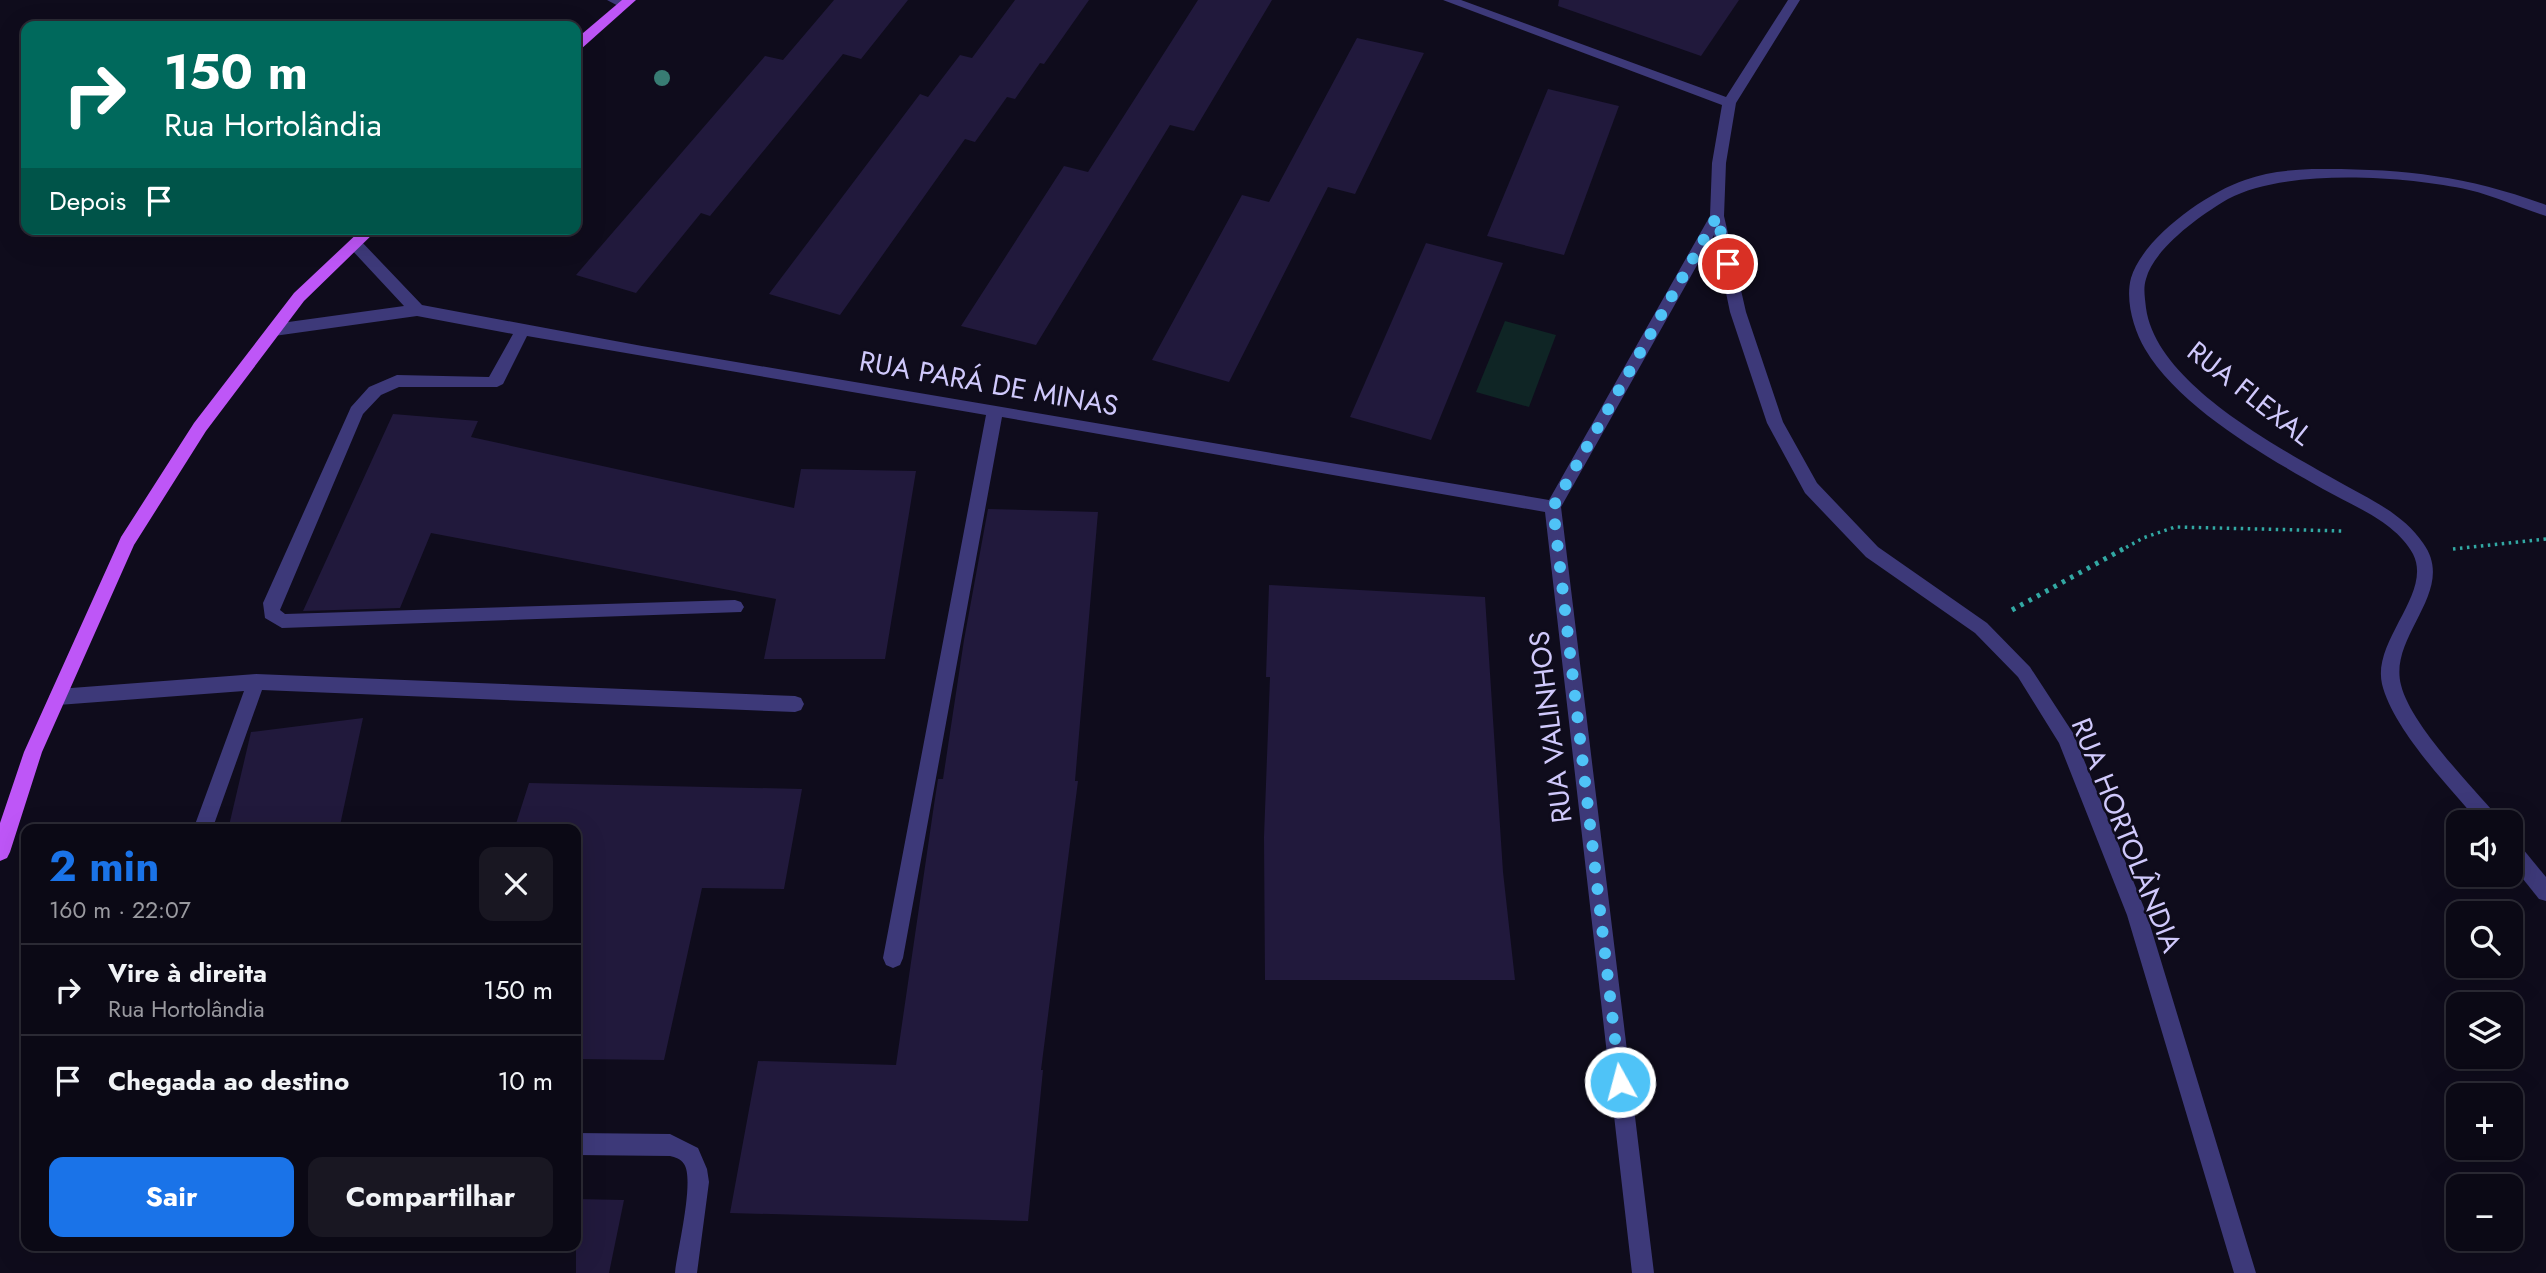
<!DOCTYPE html>
<html lang="pt">
<head>
<meta charset="utf-8">
<style>
  :root { --surface:#0b0915; --page:#191722; --text:#f1f3f6; --muted:#9a9aa0; --line:#2b2a34; --accent:#1a73e8 }
  body { margin:0; font-family:Jost,sans-serif; background:var(--page); color:var(--text); height:100vh; display:flex; flex-direction:column; font-size:26px; white-space:nowrap }
  * { box-sizing:border-box; margin:0 }
  p { font-size:23px; color:var(--muted) }
  .icon { flex:none; width:38px; height:38px; fill:none; stroke:currentColor; stroke-width:2; stroke-linecap:round; stroke-linejoin:round }
  .map { position:relative; flex:1; overflow:hidden }
  .panel { position:absolute; left:21px; top:824px; width:560px; height:427px; display:flex; flex-direction:column; background:var(--surface); border-radius:14px; box-shadow:0 7px 28px #0002,0 0 0 2px var(--line) }
  .panel>* { flex:none }
  .top-card { position:absolute; left:21px; top:21px; width:560px; height:214px; border-radius:14px; box-shadow:0 7px 28px #0002,0 0 0 2px var(--line); background:#00695c; color:#fff; overflow:hidden }
  .controls { position:absolute; left:2446px; top:810px; display:grid; gap:14px }
  .controls a { display:grid; place-items:center; width:77px; height:77px; border-radius:14px; background:var(--surface); box-shadow:0 7px 28px #0002,0 0 0 2px var(--line); font-size:35px }
  .pin { position:absolute; display:grid; place-items:center; width:60px; height:60px; color:#fff; margin:-30px; border:4px solid #fff; border-radius:50%; box-shadow:0 2px 7px #0007 }
  .me { position:absolute; width:77px; margin:-38px; rotate:353deg; stroke-linejoin:round; filter:drop-shadow(0 0 5px #0008) }
  .turn { display:flex; align-items:center; gap:24px; height:147px; padding:0 28px; font-size:32px }
  .turn .icon { width:91px; height:91px; stroke-width:2.5 }
  .turn b { display:block; font-size:49px; line-height:60px }
  .then { display:flex; align-items:center; height:66px; padding:0 28px; background:#0003; gap:14px; font-size:26px }
  .round { display:grid; place-items:center; flex:none; width:74px; height:74px; border-radius:14px; background:var(--page) }
  .summary { display:flex; align-items:center; justify-content:space-between; height:119px; padding:0 28px }
  h1 { font-size:42px; font-weight:700; line-height:52px; color:var(--accent) }
  .primary-button { display:flex; gap:14px; margin-top:auto; padding:14px 28px }
  .primary-button a { flex:1; height:80px; border-radius:14px; background:var(--accent); color:#fff; font-size:28px; font-weight:700; line-height:80px; text-align:center }
  .primary-button a+a { background:var(--page); color:var(--text) }
  ul { padding:0; list-style:none }
  li { display:flex; align-items:center; gap:21px; height:91px; padding:0 28px; border-top:2px solid var(--line) }
  li div { flex:1 }
  li b { display:block; font-size:26px }
  li em { font-style:normal }
  .map>svg:first-child { display:block }
  .green { fill:#0f2525 }
  .building { fill:#21193c }
  .lines { fill:none; stroke-linecap:round; stroke-linejoin:round }
  .path-far1 { stroke:#32a8a3; stroke-width:3.5; stroke-dasharray:2.5 4.5; stroke-linecap:butt }
  .path { stroke:#32a8a3; stroke-width:5; stroke-dasharray:3.5 6; stroke-linecap:butt }
  .minor { fill:#3d3979; fill-rule:evenodd }
  .major { fill:#be56f7; fill-rule:evenodd }
  .tree { fill:#387c73 }
  .route { stroke:#4fc3f7; stroke-width:12; stroke-dasharray:0 21.6 }
  .labels { text-anchor:middle; stroke-width:5; stroke-linejoin:round; paint-order:stroke }
  .street-label { font-size:28px; fill:#d0c9fc; stroke:#0f0c1c }
</style>
</head>
<body>
<div class="map">
<svg width="2546" height="1273" viewBox="0 0 2546 1273">
  <rect width="100%" height="100%" fill="#0f0c1c"/>
  <path class="green" d="M1505 321 1556 335 1529 407 1476 392Z"/>
  <g class="building">
    <path d="M834 0H908L861 59 843 54 710 216 701 213 636 293 576 275 765 56 783 60Z"/>
    <path d="M1015 0H1089L1044 64 1040 63 1015 99 1007 97 975 142 965 139 840 315 769 294 920 94 928 97 960 55 972 58Z"/>
    <path d="M1198 0H1272L1194 131 1170 125 1036 345 961 326 1064 166 1088 172Z"/>
    <path d="M1559 0H1739L1701 56 1558 6Z"/>
    <path d="M1357 38 1424 53 1355 194 1328 187 1229 382 1152 360 1242 195 1269 202Z"/>
    <path d="M1548 89 1619 106 1564 255 1487 236Z"/>
    <path d="M1426 243 1503 263 1431 440 1350 417Z"/>
    <path d="M393 414 478 421 471 437 794 508 801 469 916 471 885 659H764L776 599 431 533 400 608 303 611Z"/>
    <path d="M988 509 1098 512 1075 781H1078L1041 1070H1043L1028 1221 730 1213 758 1061 896 1065 934 805 938 779H943L964 640Z"/>
    <path d="M1269 585 1485 597 1503 872 1515 980H1265L1264 837 1270 677H1266Z"/>
    <path d="M363 718 339 830H228L251 732Z"/>
    <path d="M529 783 802 789 784 889 702 888 664 1060 576 1059V830H514Z"/>
    <path d="M576 1199 624 1200 609 1273H576Z"/>
  </g>
  <g class="lines">
    <g class="path-far1">
      <path d="M2453 549 2546 539"/>
      <path d="M2120 551 2143 538 2175 527 2343 531"/>
    </g>
    <path class="path" d="M2012 610 2123 549"/>
    <g class="minor">
      <path d="M607 0H624L630 5 624 9Z"/>
      <path d="M1443 0H1461L1726 97 1788 0H1800L1736 103 1726 163 1724 216 1746 312 1783 422 1817 483 1878 547 1987 623 2030 667 2073 733 2147 915 2256 1273H2234L2127 915 2059 743 2018 677 1975 633 1866 557 1805 493 1767 423 1730 312 1714 235 1561 507 1654 1273H1632L1545 512 1002 417 903 958 900 965 893 968 886 965 883 958 986 415 527 336 503 384 497 387H399L381 395 363 414 280 610 285 614 735 600 741 602 744 607 741 612 282 628 265 618 263 603 351 407 369 387 397 375 489 377 513 334 417 316 274 336 269 334 266 330 269 326 274 324 404 306 350 248 348 244 355 239 360 240 422 305 642 346 1549 500 1710 216 1712 163 1722 105Z"/>
      <path d="M2312 169C2398 168 2466 175 2546 205V216C2520 208 2495 196 2469 190 2406 176 2285 168 2228 199 2202 214 2154 248 2146 279 2143 288 2145 298 2146 308 2156 382 2274 445 2334 479 2365 497 2402 512 2423 543 2458 591 2388 635 2401 685 2411 725 2469 783 2497 816L2499 822H2479C2449 787 2393 729 2382 684 2372 640 2433 593 2413 554 2396 522 2353 506 2323 489 2265 456 2180 408 2145 349 2134 330 2125 301 2131 278 2143 238 2206 193 2245 180 2266 172 2289 170 2312 169Z"/>
      <path d="M256 674 795 696 801 698 804 704 801 710 795 712 262 690 212 830H193L244 691 58 705 52 703 49 697 52 691 58 689Z"/>
      <path d="M2511 840 2518 843 2546 877V901L2539 899 2511 864Z"/>
      <path d="M576 1133 670 1134 698 1148 707 1169 709 1182 697 1273H675C677 1251 695 1180 684 1164 681 1159 675 1157 670 1156L576 1155Z"/>
    </g>
    <g class="major">
      <path d="M622 0H636L581 49 576 50V39Z"/>
      <path d="M362 229H378L304 301 206 431 134 545 42 752 10 852 7 858 0 861V823L24 752 121 537 194 423 294 293Z"/>
    </g>
  </g>
  <circle class="tree" cx="662" cy="78" r="8"/>
  <g class="lines">
    <path class="route" d="M1620 1082 1553 507 1717 216 1728 264"/>
  </g>
  <g class="labels">
    <g class="street-label">
      <text transform="translate(989 383) rotate(10)" y="10">RUA PARÁ DE MINAS</text>
      <text transform="translate(2250 393) rotate(38)" y="10">RUA FLEXAL</text>
      <text transform="translate(1550 727) rotate(-97)" y="10">RUA VALINHOS</text>
      <text transform="translate(2127 835) rotate(68)" y="10">RUA HORTOLÂNDIA</text>
    </g>
  </g>
</svg>
<div class="controls">
<a><svg class="icon" aria-label="sound" viewBox="0 0 24 24"><path d="M4 9h4l5-4v14l-5-4H4zM17 9q2 3 0 6"/></svg></a>
<a><svg class="icon" aria-label="search" viewBox="0 0 24 24"><circle cx="10" cy="10" r="6"/><path d="M15 15l6 6"/></svg></a>
<a><svg class="icon" aria-label="layers" viewBox="0 0 24 24"><path d="M12 4l9 5-9 5-9-5zM3 14l9 5 9-5"/></svg></a>
<a>+</a>
<a>−</a>
</div>
<div class="pin" style="left:1728px;top:264px;background:#d93025"><svg class="icon" aria-label="arrive" viewBox="0 0 24 24"><path d="M6 21V4h12l-3 4 3 4H6"/></svg></div>
<svg class="me" style="left:1620px;top:1082px" viewBox="-20 -20 40 40"><circle r="17" fill="#4fc3f7" stroke="#fff" stroke-width="3"/><path d="M0-11L8 9 0 5-8 9z" fill="#fff"/></svg>
<div class="top-card">
<div class="turn"><svg class="icon" aria-label="right" viewBox="0 0 24 24"><path d="M7 20v-9h11M14 6l5 5-5 5"/></svg><div><b>150 m</b>Rua Hortolândia</div></div>
<div class="then">Depois<svg class="icon" aria-label="arrive" viewBox="0 0 24 24"><path d="M6 21V4h12l-3 4 3 4H6"/></svg></div>
</div>
<section class="panel">
<div class="summary"><div><h1>2 min</h1><p>160 m · 22:07</p></div><a class="round"><svg class="icon" aria-label="close" viewBox="0 0 24 24"><path d="M6 6l12 12M18 6L6 18"/></svg></a></div>
<ul>
<li><svg class="icon" aria-label="right" viewBox="0 0 24 24"><path d="M7 20v-9h11M14 6l5 5-5 5"/></svg><div><b>Vire à direita</b><p>Rua Hortolândia</p></div><em>150 m</em></li>
<li><svg class="icon" aria-label="arrive" viewBox="0 0 24 24"><path d="M6 21V4h12l-3 4 3 4H6"/></svg><div><b>Chegada ao destino</b></div><em>10 m</em></li>
</ul>
<div class="primary-button"><a>Sair</a><a>Compartilhar</a></div>
</section>
</div>
</body>
</html>
